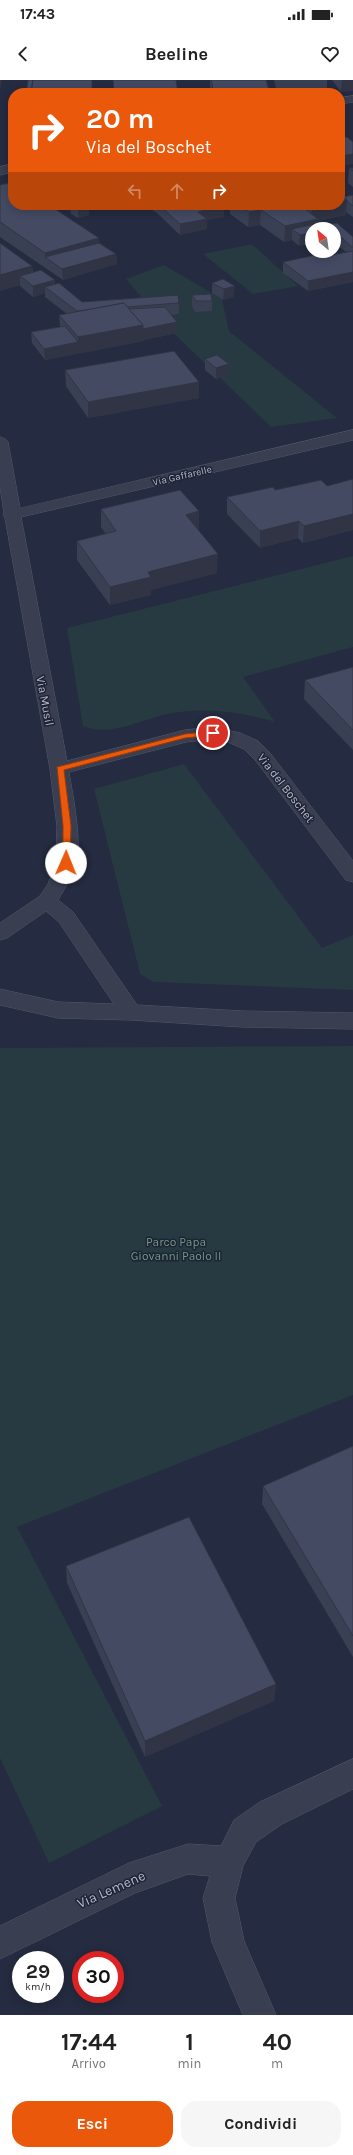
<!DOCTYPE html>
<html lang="it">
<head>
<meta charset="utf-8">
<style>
  :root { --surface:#fff; --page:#f6f6f6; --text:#222; --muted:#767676; --accent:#ea580c }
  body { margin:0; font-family:Karla,sans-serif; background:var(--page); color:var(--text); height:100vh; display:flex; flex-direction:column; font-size:15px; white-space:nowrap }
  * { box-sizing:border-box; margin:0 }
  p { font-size:13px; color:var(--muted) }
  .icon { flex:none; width:22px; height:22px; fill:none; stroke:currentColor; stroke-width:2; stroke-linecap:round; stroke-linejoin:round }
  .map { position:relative; height:1935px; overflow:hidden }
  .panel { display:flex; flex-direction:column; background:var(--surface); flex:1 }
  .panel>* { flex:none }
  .guide { position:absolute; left:8px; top:8px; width:337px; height:122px; border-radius:16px; box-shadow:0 2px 10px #0003; background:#ea580c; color:#fff; overflow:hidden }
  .needle { width:26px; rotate:331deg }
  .tools { position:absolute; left:305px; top:142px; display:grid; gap:8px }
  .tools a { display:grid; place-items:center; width:36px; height:36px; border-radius:50%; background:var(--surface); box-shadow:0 2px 10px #0003; font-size:20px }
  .speed { position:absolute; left:12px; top:1871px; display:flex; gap:8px; font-size:20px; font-weight:700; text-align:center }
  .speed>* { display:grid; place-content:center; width:52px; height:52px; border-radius:50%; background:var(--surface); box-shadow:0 2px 10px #0003; line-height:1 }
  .speed small { font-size:10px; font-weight:400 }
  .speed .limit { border:6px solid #d22; background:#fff; color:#111 }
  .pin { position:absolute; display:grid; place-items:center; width:34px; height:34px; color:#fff; margin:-17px; border:2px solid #fff; border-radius:50%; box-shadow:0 1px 4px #0007 }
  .me { position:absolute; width:44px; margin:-22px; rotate:1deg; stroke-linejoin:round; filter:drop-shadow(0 0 3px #0008) }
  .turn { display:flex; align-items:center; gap:14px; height:84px; padding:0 12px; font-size:18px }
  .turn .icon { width:52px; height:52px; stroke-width:2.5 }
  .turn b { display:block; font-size:28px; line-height:34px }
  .lanes { display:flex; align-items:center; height:38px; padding:0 12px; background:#0003; justify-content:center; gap:20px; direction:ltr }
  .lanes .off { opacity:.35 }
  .eta { display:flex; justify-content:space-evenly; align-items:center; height:68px; text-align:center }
  .eta b { font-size:24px; font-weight:700; line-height:28px }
  .primary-button { display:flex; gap:8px; margin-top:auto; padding:8px 12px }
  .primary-button a { flex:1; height:46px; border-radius:16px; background:var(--accent); color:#fff; font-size:16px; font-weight:700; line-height:46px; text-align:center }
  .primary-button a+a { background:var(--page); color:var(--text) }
  .status { display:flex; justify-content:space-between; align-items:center; height:28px; padding:0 20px; background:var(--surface); direction:ltr }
  .status svg { height:11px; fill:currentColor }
  header { display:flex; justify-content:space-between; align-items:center; height:52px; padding:0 12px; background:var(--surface); font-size:18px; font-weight:700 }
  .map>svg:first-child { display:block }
  .green { fill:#273941 }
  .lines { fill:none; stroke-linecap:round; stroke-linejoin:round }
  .minor-casing { stroke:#54596a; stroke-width:1 }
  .minor { fill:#393e50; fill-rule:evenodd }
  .wall { fill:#3a4054 }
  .shaded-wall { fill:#303445 }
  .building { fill:#444a62; stroke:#303445 }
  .route { fill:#ea580c; stroke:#983908 }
  .labels { text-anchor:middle; stroke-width:3; stroke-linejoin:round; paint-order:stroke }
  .far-street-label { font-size:10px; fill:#b6b9ca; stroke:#1e2335 }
  .street-label { font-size:12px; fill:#b6b9ca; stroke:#1e2335 }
  .park-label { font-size:12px; fill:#6d9c81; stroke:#1e2335 }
  .near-street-label { font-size:14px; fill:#b6b9ca; stroke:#1e2335 }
</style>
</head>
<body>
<div class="status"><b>17:43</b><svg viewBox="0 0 49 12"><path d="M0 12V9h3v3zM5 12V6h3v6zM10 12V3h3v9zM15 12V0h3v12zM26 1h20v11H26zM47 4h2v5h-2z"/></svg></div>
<header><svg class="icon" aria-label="back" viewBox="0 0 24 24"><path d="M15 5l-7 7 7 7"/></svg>Beeline<svg class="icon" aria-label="heart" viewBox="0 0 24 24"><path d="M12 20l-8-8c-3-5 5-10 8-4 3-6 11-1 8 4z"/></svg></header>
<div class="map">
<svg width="353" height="1935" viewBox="0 0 353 1935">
  <rect width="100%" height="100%" fill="#252b40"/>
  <g class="green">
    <path d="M252 164 298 206 253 214 203 174Z"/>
    <path d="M164 185 222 219 229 251 337 338 271 347 164 244 126 199Z"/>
    <path d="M353 476V567L243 597 275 642C241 632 207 627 172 633 144 638 111 658 83 646L67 548Z"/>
    <path d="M184 684 322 868 353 855V910L153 902 140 894 94 709Z"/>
    <path d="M353 966V1315L17 1447 162 1726 49 1783 0 1678V968Z"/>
  </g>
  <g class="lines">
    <defs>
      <g id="minor">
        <path d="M353 16V22L340 24V18Z"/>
        <path d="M13 84V92L0 95V87Z"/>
        <path d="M353 350V360L21 437 67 681 185 650 213 647 240 653 258 661 270 673 353 781V802L346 800 256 681 244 669 228 662 213 659 186 662 69 692C73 718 82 758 76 784 72 797 65 808 58 820L73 832 137 925 242 931 353 933V949L242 947 131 940 58 938 0 925V909L58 922 114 924 59 842 46 831 7 858 0 860V843L40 816 48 804 56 783 57 746 50 689 5 438 3 435 4 433 0 407V357L5 359 8 362 20 428Z"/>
        <path d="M353 1679V1709L282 1744 256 1762 243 1786 235 1818 244 1861 276 1935H243L212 1862 203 1818 210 1796 188 1794 135 1813 0 1879V1846L129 1783 188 1764 221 1766 234 1740 260 1722Z"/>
      </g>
    </defs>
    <use href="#minor" class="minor-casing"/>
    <use href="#minor" class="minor"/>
  </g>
  <g class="wall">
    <path d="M210 0H266L270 13H210Z"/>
    <path d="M274 0H327V11L277 12Z"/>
    <path d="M332 0H353L341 12Z"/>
    <path d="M349 88H353V107L348 103Z"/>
    <path d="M0 105 99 163 116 174 117 184 63 200 0 157Z"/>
    <path d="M353 115V137L346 132V135L318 141 317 143 312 149 299 166 292 160 284 162 260 145 248 147 230 134V127L228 125H340L343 117Z"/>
    <path d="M70 125H89V135L78 138 71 134Z"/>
    <path d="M100 125H119L104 128Z"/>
    <path d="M145 125H222L224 137 207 140V149L180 155 157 133Z"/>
    <path d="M327 145 353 157V202L308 211 283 193V182L346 172 337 165V169L334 170V149H327Z"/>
    <path d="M32 186 33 192 55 200V204L82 222 179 223V234L171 235 177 253 144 260V261L45 280 32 263 31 252 60 247 59 235 67 234 45 217V213L33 217 20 206V205L0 211Z"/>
    <path d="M223 199 234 217 223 220 212 213V203Z"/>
    <path d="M192 215 212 221V231L195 232 192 226Z"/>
    <path d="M205 279 229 295 216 299 205 290Z"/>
    <path d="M65 290 199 302V318L88 338 66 306Z"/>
    <path d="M353 399V450L303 463 298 458 260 468 227 434V417L275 410 327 406Z"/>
    <path d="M101 429 199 431V449L198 450 217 493 151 510V515L110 525 77 480V461L106 454 101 447Z"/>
    <path d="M353 587V670L304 619 305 600Z"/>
    <path d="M353 1366V1577L262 1424 263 1406Z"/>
    <path d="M66 1486 276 1604 274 1621 145 1677 67 1503Z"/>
  </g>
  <g class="shaded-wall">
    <path d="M0 0H2L0 12Z"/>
    <path d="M342 0H353V11L341 12Z"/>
    <path d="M343 68 353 74V84L340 86V69Z"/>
    <path d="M343 97V107L340 108V98Z"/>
    <path d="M347 120 346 135 318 141 317 149H312V164L299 166 300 155 292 149V160L284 162 285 146 311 140 312 127 322 125H340V121Z"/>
    <path d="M89 125V135L78 138V128Z"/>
    <path d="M104 125H119L104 128Z"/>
    <path d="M224 126V137L207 140V149L180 155V144L198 132Z"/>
    <path d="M261 130 260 145 248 147 249 132Z"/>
    <path d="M99 158 100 173 45 177V188V173Z"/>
    <path d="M338 159 337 169 334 170V160Z"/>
    <path d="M116 174 117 184 63 200 62 189Z"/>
    <path d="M32 186 33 202 20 196V205L0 211V195Z"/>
    <path d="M353 192V202L308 211V201Z"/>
    <path d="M55 200V210L45 207V213L33 217V206Z"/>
    <path d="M235 206 234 217 223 220 224 209Z"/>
    <path d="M177 242V253L144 260V261L45 280 44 269 78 262V257L143 245Z"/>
    <path d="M229 284V295L216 299V288Z"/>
    <path d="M199 302V318L88 338V322Z"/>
    <path d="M199 431V449L186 453V435Z"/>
    <path d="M353 434V450L303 463 304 446Z"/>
    <path d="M299 441 298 458 260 468V451Z"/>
    <path d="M218 474 217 493 151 510V515L110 525V507L148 492Z"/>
    <path d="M276 1604 274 1621 145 1677V1661Z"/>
  </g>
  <g class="building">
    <path d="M28 0H33L31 13H26Z"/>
    <path d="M33 0H92V13H31Z"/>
    <path d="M113 0H176L178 13H114Z"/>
    <path d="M211 0H266L270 13H214Z"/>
    <path d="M347 57 353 62V74L340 76V73H343V68L340 66V58Z"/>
    <path d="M340 66 343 68 340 69Z"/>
    <path d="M349 88H353V91Z"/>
    <path d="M340 94 343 97 340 98Z"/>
    <path d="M13 102V125H49L99 158 45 173 0 142V105Z"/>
    <path d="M340 114 347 120 340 121Z"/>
    <path d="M353 115V126L347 121V120L343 117Z"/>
    <path d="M72 125H88L78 128Z"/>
    <path d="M159 125H222L224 126 198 132 207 139 180 144Z"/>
    <path d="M238 125H300L318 139 285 146 261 130 249 132Z"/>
    <path d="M310 125H322L312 127Z"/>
    <path d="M319 143 326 149H312V153L300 155 292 149Z"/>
    <path d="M337 143 353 157V167H352L334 151V149H332L327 145Z"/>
    <path d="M334 156 338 159 334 160Z"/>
    <path d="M0 163 32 186 0 195Z"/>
    <path d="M99 163 116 174 62 189 45 177Z"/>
    <path d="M353 171V192L308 201 283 182 329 172 332 175Z"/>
    <path d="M41 190 55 200 33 206 20 196Z"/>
    <path d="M223 199 235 206 224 209 212 203Z"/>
    <path d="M59 203 82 222 178 215 179 223 127 227 124 223 87 230 77 231 45 207Z"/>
    <path d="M211 214 212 221H196L192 215Z"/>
    <path d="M124 223 143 245 78 257 59 235Z"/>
    <path d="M165 227 177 242 143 249V245L129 229Z"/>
    <path d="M65 246 78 262 44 269 31 252Z"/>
    <path d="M174 271 199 302 88 322 65 290Z"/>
    <path d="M217 275 229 284 216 288 205 279Z"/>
    <path d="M353 399V434L304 446 299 441 260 451 227 417 273 407 275 410 321 400 327 406Z"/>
    <path d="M180 410 199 431 186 435 218 474 148 492 151 497 110 507 77 461 116 451 101 429Z"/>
    <path d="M353 587V650L305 600Z"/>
    <path d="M353 1366V1556L263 1406Z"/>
    <path d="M189 1437 276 1604 145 1661 66 1486Z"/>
  </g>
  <path class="route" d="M213 651 216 652V655L185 658 64 690 71 746 70 783 69 785H63V746L57 687 185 654Z"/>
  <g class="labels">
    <g class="far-street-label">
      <text transform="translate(182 395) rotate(-13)" y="4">Via Gaffarelle</text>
    </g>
    <g class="street-label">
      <text transform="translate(45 621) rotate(79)" y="4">Via Musil</text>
      <text transform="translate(286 708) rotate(52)" y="4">Via del Boschet</text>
    </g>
    <g class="park-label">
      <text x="176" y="1166">Parco Papa<tspan x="176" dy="14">Giovanni Paolo II</tspan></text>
    </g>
    <g class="near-street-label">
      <text transform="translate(111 1809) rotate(-24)" y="5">Via Lemene</text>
    </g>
  </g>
</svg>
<div class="tools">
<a><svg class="needle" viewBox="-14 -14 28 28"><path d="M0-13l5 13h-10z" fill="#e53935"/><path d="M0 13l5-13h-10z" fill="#767676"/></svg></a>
</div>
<div class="speed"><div>29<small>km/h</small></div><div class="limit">30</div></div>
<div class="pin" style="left:213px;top:653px;background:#d93025"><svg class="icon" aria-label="arrive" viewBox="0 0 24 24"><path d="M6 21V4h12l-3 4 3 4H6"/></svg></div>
<svg class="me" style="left:66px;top:783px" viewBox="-20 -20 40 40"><circle r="19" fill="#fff"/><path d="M0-13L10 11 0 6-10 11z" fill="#ea580c"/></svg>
<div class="guide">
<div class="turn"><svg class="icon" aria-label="right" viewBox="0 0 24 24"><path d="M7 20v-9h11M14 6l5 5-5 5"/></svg><div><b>20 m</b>Via del Boschet</div></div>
<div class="lanes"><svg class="icon off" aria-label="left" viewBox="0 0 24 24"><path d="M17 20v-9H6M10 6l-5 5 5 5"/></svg><svg class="icon off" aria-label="ahead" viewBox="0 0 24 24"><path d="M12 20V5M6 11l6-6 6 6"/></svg><svg class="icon" aria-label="right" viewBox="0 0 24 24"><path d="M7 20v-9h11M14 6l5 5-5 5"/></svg></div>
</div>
</div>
<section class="panel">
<div class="eta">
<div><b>17:44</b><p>Arrivo</p></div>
<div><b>1</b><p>min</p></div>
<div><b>40</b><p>m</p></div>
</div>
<div class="primary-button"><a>Esci</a><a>Condividi</a></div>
</section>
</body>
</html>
